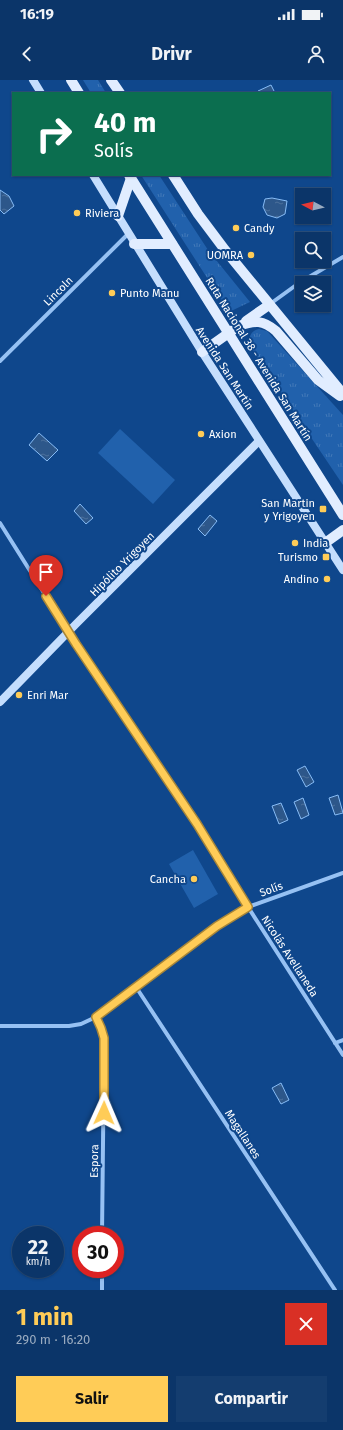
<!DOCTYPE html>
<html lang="es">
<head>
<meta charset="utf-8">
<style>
  :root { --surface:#0b3569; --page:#143d6f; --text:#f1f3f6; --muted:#9aabc0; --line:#2b507d; --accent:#ffcc57 }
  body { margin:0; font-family:"Fira Sans",sans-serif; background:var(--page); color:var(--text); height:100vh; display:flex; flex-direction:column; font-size:15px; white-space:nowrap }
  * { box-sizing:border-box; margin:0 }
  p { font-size:13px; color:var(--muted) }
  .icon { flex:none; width:22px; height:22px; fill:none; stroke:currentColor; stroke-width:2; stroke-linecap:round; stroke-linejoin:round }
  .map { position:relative; height:1210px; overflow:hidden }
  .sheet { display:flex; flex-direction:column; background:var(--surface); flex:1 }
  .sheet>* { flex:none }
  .guide { position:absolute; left:12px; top:12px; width:319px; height:84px; border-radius:0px; box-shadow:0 1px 3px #0004,0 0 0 1px var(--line); background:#0b6e4f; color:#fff; overflow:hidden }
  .needle { width:26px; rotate:277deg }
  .tools { position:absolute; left:295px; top:108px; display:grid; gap:8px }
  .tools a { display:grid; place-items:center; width:36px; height:36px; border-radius:0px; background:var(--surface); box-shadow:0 1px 3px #0004,0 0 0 1px var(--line); font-size:20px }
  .speed { position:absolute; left:12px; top:1146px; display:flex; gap:8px; font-size:20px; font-weight:700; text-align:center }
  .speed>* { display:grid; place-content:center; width:52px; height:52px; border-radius:50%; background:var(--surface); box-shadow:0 1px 3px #0004,0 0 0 1px var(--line); line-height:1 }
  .speed small { font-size:10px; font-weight:400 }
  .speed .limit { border:6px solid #d22; background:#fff; color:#111 }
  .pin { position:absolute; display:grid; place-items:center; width:34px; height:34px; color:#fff; margin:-41px -17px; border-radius:50% 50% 50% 0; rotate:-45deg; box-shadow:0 0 4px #0007 }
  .pin .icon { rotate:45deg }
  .me { position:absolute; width:44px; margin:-22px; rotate:1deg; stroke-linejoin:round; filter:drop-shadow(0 0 3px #0008) }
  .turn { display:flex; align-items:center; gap:14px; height:84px; padding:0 16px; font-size:18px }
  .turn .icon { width:52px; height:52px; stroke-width:2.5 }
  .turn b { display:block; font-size:28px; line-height:34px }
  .round { display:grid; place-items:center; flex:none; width:42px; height:42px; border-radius:0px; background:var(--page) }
  .headline { display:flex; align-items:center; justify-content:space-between; height:68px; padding:0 16px }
  h1 { font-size:24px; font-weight:700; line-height:30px; color:var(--accent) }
  .primary-button { display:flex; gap:8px; margin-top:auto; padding:8px 16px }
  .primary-button a { flex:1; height:46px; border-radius:0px; background:var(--accent); color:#111; font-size:16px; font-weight:700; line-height:46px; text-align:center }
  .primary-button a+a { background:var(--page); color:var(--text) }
  .status { display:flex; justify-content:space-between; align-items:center; height:28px; padding:0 20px; background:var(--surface); direction:ltr }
  .status svg { height:11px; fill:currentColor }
  header { display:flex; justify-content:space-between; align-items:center; height:52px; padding:0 16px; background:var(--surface); font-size:18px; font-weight:700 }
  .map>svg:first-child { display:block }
  .grass { fill:url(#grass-tufts) }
  .green { fill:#2161ac }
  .water { fill:url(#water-ripples); stroke:#87bcf6 }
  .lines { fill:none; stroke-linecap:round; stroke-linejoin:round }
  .street { stroke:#96c1f3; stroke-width:4 }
  .secondary { stroke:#c5defd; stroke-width:8 }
  .primary { stroke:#e1edff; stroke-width:10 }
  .route-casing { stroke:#a68539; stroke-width:10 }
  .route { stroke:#ffcc57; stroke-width:7 }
  .poi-dot { fill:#ffcc57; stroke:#0f478c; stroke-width:1.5 }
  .labels { text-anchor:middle; stroke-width:4; stroke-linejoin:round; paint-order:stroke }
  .poi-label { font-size:11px; fill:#fff; stroke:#0f478c; text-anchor:start }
  .street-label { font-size:11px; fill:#fff; stroke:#0f478c }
</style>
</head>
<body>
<div class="status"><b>16:19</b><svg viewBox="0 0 49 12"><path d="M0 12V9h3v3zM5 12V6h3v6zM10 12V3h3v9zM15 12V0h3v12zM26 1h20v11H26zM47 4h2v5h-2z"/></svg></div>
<header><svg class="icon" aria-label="back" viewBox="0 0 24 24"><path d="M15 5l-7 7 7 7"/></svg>Drivr<svg class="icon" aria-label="person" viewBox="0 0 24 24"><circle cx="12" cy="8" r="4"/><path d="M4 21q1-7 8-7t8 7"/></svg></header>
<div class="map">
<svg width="343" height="1210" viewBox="0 0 343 1210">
  <defs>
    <pattern id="grass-tufts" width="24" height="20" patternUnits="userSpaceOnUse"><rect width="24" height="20" fill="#2161ac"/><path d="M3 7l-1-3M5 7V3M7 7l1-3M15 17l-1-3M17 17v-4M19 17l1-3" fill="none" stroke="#4279b8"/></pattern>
    <pattern id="water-ripples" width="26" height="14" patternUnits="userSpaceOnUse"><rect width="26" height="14" fill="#2d578a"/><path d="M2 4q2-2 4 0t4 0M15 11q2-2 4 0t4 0" fill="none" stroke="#4c709c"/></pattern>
  </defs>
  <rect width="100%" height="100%" fill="#0f478c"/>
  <g class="grass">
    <path d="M83 0H98L106 13H91Z"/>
    <path d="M141 95H159L208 170 250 222 229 232Z"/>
    <path d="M259 249 267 251 343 335V405L249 265C249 257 250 251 259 249Z"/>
  </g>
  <g class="green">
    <path d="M120 349 175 400 153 424 98 373Z"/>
    <path d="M193 770 218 814 194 828 169 784Z"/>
  </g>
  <g class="water">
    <path d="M271 5 275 13H259L258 11Z"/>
    <path d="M0 110 9 116 14 126 4 134 0 130Z"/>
    <path d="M272 118 287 121 285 134 277 138 267 135 263 127 265 119Z"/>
    <path d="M39 353 58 370 47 381 29 365Z"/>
    <path d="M80 424 93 438 86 444 74 431Z"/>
    <path d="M210 435 217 441 205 456 198 449Z"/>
    <path d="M305 686 314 702 306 707 297 690Z"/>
    <path d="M338 715 343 733 335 735 329 718Z"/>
    <path d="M303 718 309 735 301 739 294 722Z"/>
    <path d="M281 723 288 740 279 744 272 726Z"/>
    <path d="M281 1003 289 1020 281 1024 272 1008Z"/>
  </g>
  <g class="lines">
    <g class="street">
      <path d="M270 224 299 203 343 177"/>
      <path d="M0 281 128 154"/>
      <path d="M0 443 76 564 197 744 248 827 343 975"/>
      <path d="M136 907 335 1210"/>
      <path d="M96 937C102 949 104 959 104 972L102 1155"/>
      <path d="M0 946H69L81 944 96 937 217 846 248 827 343 793"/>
      <path d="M335 963 343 960"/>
      <path d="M102 1210V1189"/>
    </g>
    <g class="secondary">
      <path d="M33 0 41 13"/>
      <path d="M93 95 202 272 343 490"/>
      <path d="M0 622 76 544 259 361"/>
    </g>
    <g class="primary">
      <path d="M71 0 79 13"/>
      <path d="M111 0 120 13"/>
      <path d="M129 95 343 435"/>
      <path d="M173 95 198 134 225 170 343 314"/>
      <path d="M118 136 131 98"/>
      <path d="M134 164H172"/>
      <path d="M246 241 269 225"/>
      <path d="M239 246C255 240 263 240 276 251L318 300 340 316"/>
      <path d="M202 272 233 250"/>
      <path d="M325 463 343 450"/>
    </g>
  </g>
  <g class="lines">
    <defs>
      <path id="route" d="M46 516 76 564 197 744 248 827 217 846 96 937 101 948 104 958V1033"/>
    </defs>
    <use href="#route" class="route-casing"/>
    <use href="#route" class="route"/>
  </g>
  <g class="poi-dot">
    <circle cx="77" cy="133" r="4"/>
    <circle cx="236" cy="148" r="4"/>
    <circle cx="251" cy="175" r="4"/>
    <circle cx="112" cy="213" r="4"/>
    <circle cx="201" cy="354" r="4"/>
    <rect x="319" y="425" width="8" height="8" rx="2"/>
    <circle cx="295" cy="463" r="4"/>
    <rect x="322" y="473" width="8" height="8" rx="2"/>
    <circle cx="327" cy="499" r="4"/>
    <circle cx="19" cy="615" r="4"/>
    <circle cx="194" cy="799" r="4"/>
  </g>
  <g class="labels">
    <g class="poi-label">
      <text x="85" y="137">Riviera</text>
      <text x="244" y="152">Candy</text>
      <text x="243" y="179" text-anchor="end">UOMRA</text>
      <text x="120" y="217">Punto Manu</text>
      <text x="209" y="358">Axion</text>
      <text x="315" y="427" text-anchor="end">San Martin<tspan x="315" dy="13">y Yrigoyen</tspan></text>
      <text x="303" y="467">India</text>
      <text x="318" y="481" text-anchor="end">Turismo</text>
      <text x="319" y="503" text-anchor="end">Andino</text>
      <text x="27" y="619">Enri Mar</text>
      <text x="186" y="803" text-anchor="end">Cancha</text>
    </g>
    <g class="street-label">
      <text transform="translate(58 211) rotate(-45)" y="4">Lincoln</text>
      <text transform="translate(259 279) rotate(58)" y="4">Ruta Nacional 38 - Avenida San Martín</text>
      <text transform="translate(225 288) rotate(57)" y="4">Avenida San Martín</text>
      <text transform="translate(122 484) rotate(-45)" y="4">Hipólito Yrigoyen</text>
      <text transform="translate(271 809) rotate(-20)" y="4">Solís</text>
      <text transform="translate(290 876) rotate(57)" y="4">Nicolás Avellaneda</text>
      <text transform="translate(243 1054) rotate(57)" y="4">Magallanes</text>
      <text transform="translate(94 1081) rotate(-89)" y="4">Espora</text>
    </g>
  </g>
</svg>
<div class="tools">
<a><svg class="needle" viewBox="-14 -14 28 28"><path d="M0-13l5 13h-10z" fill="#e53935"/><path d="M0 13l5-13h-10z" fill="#9aabc0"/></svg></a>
<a><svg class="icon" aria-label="search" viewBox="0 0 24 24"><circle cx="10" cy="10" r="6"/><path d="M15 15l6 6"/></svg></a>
<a><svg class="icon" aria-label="layers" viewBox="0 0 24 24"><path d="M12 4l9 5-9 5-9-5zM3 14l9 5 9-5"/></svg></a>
</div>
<div class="speed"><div>22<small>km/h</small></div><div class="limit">30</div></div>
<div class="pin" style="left:46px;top:516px;background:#d93025"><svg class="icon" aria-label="arrive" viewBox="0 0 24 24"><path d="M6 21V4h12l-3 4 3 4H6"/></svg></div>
<svg class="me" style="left:104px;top:1033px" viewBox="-20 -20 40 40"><path d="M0-17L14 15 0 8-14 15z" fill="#ffcc57" stroke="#fff" stroke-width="4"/></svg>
<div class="guide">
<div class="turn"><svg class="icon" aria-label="right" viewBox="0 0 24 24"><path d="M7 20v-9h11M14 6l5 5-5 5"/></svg><div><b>40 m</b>Solís</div></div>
</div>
</div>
<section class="sheet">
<div class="headline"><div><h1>1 min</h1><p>290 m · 16:20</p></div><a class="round" style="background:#d93025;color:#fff"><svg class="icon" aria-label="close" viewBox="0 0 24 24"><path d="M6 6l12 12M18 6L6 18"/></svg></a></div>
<div class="primary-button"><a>Salir</a><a>Compartir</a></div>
</section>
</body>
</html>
